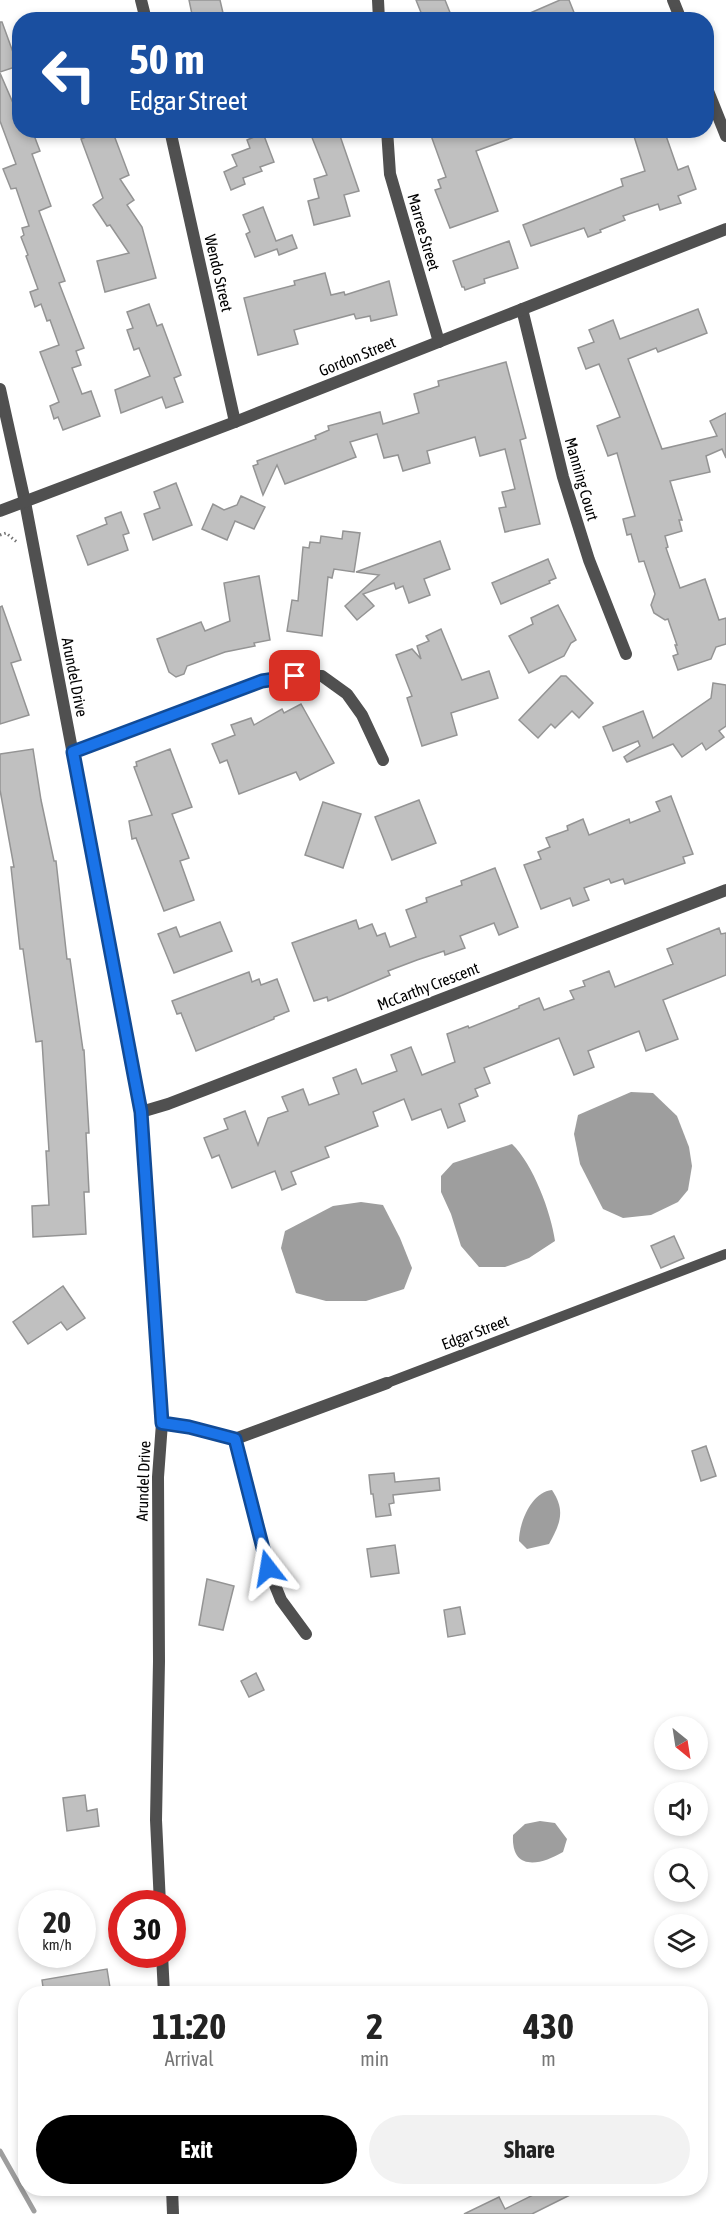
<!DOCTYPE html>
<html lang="en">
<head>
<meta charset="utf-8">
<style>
  :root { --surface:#fff; --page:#f2f2f2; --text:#222; --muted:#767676; --accent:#000 }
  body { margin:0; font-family:"Asap Condensed",sans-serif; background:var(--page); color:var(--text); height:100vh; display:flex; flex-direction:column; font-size:22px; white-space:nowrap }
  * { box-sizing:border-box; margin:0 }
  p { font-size:20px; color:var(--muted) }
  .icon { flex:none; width:33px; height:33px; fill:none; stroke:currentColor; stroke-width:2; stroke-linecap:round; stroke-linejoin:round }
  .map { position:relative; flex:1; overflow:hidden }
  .side { position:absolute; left:18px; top:1986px; width:690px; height:210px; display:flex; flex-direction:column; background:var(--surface); border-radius:24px; box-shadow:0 3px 9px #0003 }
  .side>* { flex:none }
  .banner { position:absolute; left:12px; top:12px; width:702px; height:126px; border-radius:24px; box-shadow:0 3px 9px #0003; background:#1a4fa0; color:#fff; overflow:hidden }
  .needle { width:39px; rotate:150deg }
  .buttons { position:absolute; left:654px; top:1716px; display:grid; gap:12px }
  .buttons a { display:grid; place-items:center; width:54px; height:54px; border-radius:50%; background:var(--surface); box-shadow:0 3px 9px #0003; font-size:30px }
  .speed { position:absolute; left:18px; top:1890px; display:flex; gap:12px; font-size:30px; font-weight:700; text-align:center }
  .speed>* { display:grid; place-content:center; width:78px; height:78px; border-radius:50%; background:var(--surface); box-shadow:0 3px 9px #0003; line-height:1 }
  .speed small { font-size:15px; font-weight:400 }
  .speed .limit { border:9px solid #d22; background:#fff; color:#111 }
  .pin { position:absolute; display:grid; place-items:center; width:51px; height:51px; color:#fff; margin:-26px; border-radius:12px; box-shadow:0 3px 9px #0006 }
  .me { position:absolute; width:66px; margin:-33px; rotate:346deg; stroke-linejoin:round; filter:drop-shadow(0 0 4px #0008) }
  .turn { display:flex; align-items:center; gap:21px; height:126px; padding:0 18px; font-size:27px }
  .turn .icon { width:78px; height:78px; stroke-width:2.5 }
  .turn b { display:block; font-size:42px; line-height:51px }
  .eta { display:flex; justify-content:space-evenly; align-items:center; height:102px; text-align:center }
  .eta b { font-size:36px; font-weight:700; line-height:42px }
  .button { display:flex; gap:12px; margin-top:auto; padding:12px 18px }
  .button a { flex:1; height:69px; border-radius:36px; background:var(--accent); color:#fff; font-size:24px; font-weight:700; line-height:69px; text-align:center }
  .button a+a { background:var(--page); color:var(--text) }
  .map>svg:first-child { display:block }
  .water { fill:#9e9e9e }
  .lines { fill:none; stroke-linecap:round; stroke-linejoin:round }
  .stream { stroke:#9e9e9e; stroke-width:5 }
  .building { fill:#c0c0c0; stroke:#949494; stroke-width:1.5 }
  .path { stroke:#727272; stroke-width:3; stroke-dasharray:1.5 3; stroke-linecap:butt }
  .service { stroke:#505050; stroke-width:10 }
  .minor { stroke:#505050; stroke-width:12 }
  .tertiary { stroke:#505050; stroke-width:12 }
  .route-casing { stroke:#114b97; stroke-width:15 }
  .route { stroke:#1a73e8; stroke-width:10 }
  .labels { text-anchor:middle; stroke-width:4.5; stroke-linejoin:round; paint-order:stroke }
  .street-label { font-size:16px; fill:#000; stroke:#fff }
</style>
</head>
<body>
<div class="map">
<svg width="726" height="2214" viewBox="0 0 726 2214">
  <rect width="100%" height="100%" fill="#fff"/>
  <g class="water">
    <path d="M631 1092 653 1093 677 1116 689 1147 692 1166 688 1190 678 1202 651 1215 623 1218 603 1209 580 1164 574 1134 578 1115Z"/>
    <path d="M512 1144C533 1164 551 1212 555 1241L529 1258 505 1267H479L461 1246 451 1214 441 1192V1176L453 1163Z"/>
    <path d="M361 1202 383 1205 400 1238 412 1268 404 1289 366 1301H326L296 1293 281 1248 285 1231 333 1206Z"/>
    <path d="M552 1490C566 1511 560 1524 549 1544L527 1549 519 1541C519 1523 531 1492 552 1490Z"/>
    <path d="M540 1821 555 1823 567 1839 563 1852C541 1865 511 1872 513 1835L525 1824Z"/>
  </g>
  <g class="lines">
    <path class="stream" d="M0 2151 34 2211"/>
  </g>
  <g class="building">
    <path d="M189 0H220L223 13 193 19Z"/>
    <path d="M416 0H445L453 20H424Z"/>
    <path d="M560 0H569L577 20H514Z"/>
    <path d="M0 22H2L18 66 0 72Z"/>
    <path d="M0 73 13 103 20 100V130H32L40 151 32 154 51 206 39 211 65 281 59 283 84 348 76 351 81 365 72 368 82 394 91 391 100 416 63 430 58 417 54 419 50 406 59 402 40 352 59 345 50 320 47 321 41 304 35 307 30 292 38 289 26 256 28 255 21 237 24 235 22 228 29 226 16 188 11 189 3 169 16 164 0 121Z"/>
    <path d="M103 130H112L129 175 120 179 134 200 127 205 142 227 156 278 105 292 97 261 129 253 110 225 107 226 93 205 103 198 81 139Z"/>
    <path d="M309 130H338L359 191 344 195 350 216 314 225 308 201 319 198 314 179 327 175Z"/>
    <path d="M429 130H471L474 136 490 130H527L528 132 476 151 498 211 450 228 435 190 441 188 438 180 446 177Z"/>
    <path d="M632 130H664L678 170 688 166 696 189 678 196 681 203 660 210 658 204 623 216 625 220 600 230 601 232 588 237 584 228 531 246 523 225 623 186 621 179 645 171Z"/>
    <path d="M263 133 274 162 260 167 262 171 243 178 245 184 231 190 224 172 237 166 232 155 250 148 247 140Z"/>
    <path d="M263 207 276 241 292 235 297 248 279 255 277 249 255 257 246 234 250 232 243 215Z"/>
    <path d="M509 241 518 268 484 279 485 283 465 290 464 287H462L453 261Z"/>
    <path d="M325 273 331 295 344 292 345 295 389 281 397 315 371 321 370 316 356 319 354 314 294 330 298 344 258 355 244 298 295 285 294 281Z"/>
    <path d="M149 304 157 326 162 324 181 375 174 378 183 402 166 408 162 397 121 413 115 390 150 376 139 348 134 350 127 330 133 328 127 312Z"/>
    <path d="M698 309 707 333 658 352 656 348 628 359 662 449 717 436 710 421 726 413V458L722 449 706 456 710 472 670 481 682 520H679L682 531 665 536 668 547 666 548 680 588 705 579 719 620 726 618V644L716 647 711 659 678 670 673 656 678 654 675 645H677L668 619 665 620 654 613 651 605 655 594 644 561 639 562 631 534 627 535 623 519 635 516 617 453 608 456 597 426 620 417 599 364 586 369 578 348 594 342 589 330 613 320 620 339Z"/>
    <path d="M506 362 526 438 520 440 540 524 505 532 499 508 506 507 502 492 515 489 505 449 480 456 475 437 427 451 430 463 403 471 398 455 384 458 377 434 350 442 356 457 285 484 277 465 263 495 253 466 258 464 257 461 316 439 315 436 329 430 328 426 380 412 383 424 419 413 414 394 439 386 438 381Z"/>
    <path d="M176 483 192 525 153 540 144 514 160 508 154 492Z"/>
    <path d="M241 496 265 507 254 529 235 521 227 540 202 529 213 504 224 510 237 505Z"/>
    <path d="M121 512 129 533 123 535 128 550 88 565 77 536 107 524 105 518Z"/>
    <path d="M343 531 360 533 354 572 334 569 332 578 328 577 322 636 287 631 292 600 298 601 303 547 309 548 310 542 320 543 321 536 342 539Z"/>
    <path d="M440 541 450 569 424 579 430 595 409 603 403 586 396 589 394 583 363 594 374 606 357 620 345 606 379 575 356 572Z"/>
    <path d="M548 559 556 578 549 581 550 583 501 604 492 583Z"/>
    <path d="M259 576 270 640 254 643 255 646 225 652 187 666 184 674 176 677 169 672 157 639 201 622 205 631 230 621 224 583Z"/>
    <path d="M558 605 576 640 571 643 564 656 529 673 509 636 533 624 531 618Z"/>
    <path d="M2 606 21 660 11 663 29 715 0 724V607Z"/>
    <path d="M441 629 462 680 489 671 498 698 451 713 457 735 422 746 407 698 412 696 396 655 412 649 421 659 417 646 429 641 426 636Z"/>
    <path d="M561 676H566L593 703 579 718 572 711 555 728 551 724 538 738 519 720Z"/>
    <path d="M713 683 726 685V726L719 731 724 737 706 750 702 743 682 757 673 744 627 762 624 757 640 746 638 741 613 751 603 727 643 711 653 738 711 698Z"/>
    <path d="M301 704 334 763 300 780 296 772 239 794 227 760 220 763 212 744 235 735 231 725 251 718 254 725 282 709 284 713Z"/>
    <path d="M33 749 41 800 54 861H56L67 959H70L83 1050H84L89 1133H86L89 1192H84L86 1234 33 1237 32 1206 49 1205 46 1151H49L42 1041 36 1042 23 949H20L11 867H14L0 790V754Z"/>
    <path d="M170 749 192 807 172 814 189 858 180 861 194 900 164 911 136 838 132 839 129 821 152 815 134 767 137 766 136 762Z"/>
    <path d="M671 796 693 854 683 857 685 863 625 884 623 879 611 883 609 879 584 888 589 900 573 906 570 898 541 909 524 865 541 859 538 852 550 847 546 838 568 830 567 826 583 819 589 835 629 819 630 823 660 811 656 802Z"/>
    <path d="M419 800 436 843 392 860 375 817Z"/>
    <path d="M323 802 361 814 343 868 305 855Z"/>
    <path d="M495 868 518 927 499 935 494 923 460 936 465 948 445 955 444 951 417 960 388 971 390 975 343 995 328 1001 327 997 314 1001 292 943 356 920 359 929 372 924 377 936 385 933 390 947 416 937 406 910 427 902 426 898 462 885 461 881Z"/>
    <path d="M220 922 232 951 174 973 158 934 176 927 180 937Z"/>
    <path d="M719 928 721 934 726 933V975L663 1000 678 1039 646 1051 639 1031 588 1051 594 1067 574 1075 559 1038 484 1068 490 1083 475 1089 478 1096 459 1104 465 1121 448 1128 441 1109 412 1120 404 1099 373 1112 378 1126 325 1147 329 1157 291 1172 296 1184 282 1190 275 1171 232 1188 219 1155 212 1158 204 1138 228 1129 224 1119 245 1111 258 1145 268 1118 288 1111 282 1097 303 1089 309 1105 339 1094 333 1078 356 1069 362 1084 397 1071 391 1055 411 1047 422 1075 455 1062 447 1034 468 1026 469 1028 519 1008V1006L539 998 544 1010 574 999 570 991 585 986 583 981 609 971 615 987 673 964 667 949Z"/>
    <path d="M249 972 252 982 259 979 261 985 277 979 289 1011 274 1017V1019L196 1051 181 1013 177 1014 172 1001Z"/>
    <path d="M674 1236 684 1258 661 1268 651 1246Z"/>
    <path d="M63 1286 85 1318 67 1330 61 1322 28 1344 13 1322Z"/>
    <path d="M706 1446 716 1476 701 1481 692 1451Z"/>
    <path d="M394 1473 395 1482 439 1478 440 1490 393 1495 394 1503 389 1504 391 1515 376 1517 373 1494H371L369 1475Z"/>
    <path d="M395 1545 399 1573 371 1577 367 1549Z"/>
    <path d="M207 1579 234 1586 223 1630 199 1625Z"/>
    <path d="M460 1607 465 1634 448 1637 444 1610Z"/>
    <path d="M256 1673 264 1690 249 1697 241 1681Z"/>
    <path d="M85 1795 87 1811 97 1809 99 1826 67 1831 63 1798Z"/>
    <path d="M107 1969 111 1994H44L42 1980Z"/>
    <path d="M547 2188H584L532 2214H464L499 2197 505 2209Z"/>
  </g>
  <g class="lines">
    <path class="path" d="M0 535 6 533 18 543"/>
    <path class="service" d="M387 1383 726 1254"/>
    <g class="minor">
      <path d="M141 0 146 20"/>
      <path d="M378 0 379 20"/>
      <path d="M673 0 681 20"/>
      <path d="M706 86 726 136"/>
      <path d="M170 130 235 422"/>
      <path d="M387 130 390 174 439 342"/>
      <path d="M522 309 563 477 589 560 626 654"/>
      <path d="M0 389 25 502 141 1112 162 1423 158 1477 159 1661 156 1820 160 1904"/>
      <path d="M73 752 263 681 295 676H322L347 694 362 715 383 760"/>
      <path d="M141 1112 168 1104 726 890"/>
      <path d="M162 1423 189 1427 235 1439 387 1383"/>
      <path d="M235 1439 268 1568 281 1600 306 1634"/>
      <path d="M162 1954 164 1994"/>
      <path d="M172 2188 173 2214"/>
    </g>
    <path class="tertiary" d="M0 511 235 422 726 229"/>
  </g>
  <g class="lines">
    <defs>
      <path id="route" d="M268 1568 235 1439 189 1427 162 1423 141 1112 73 752 262 681 295 676"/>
    </defs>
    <use href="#route" class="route-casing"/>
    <use href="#route" class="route"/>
  </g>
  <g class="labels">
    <g class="street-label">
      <text transform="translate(424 232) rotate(74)" y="6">Marree Street</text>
      <text transform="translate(219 273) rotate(77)" y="6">Wendo Street</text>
      <text transform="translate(357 356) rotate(-22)" y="6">Gordon Street</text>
      <text transform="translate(582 479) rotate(74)" y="6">Manning Court</text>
      <text transform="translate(75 677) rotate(79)" y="6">Arundel Drive</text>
      <text transform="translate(428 986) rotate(-21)" y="6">McCarthy Crescent</text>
      <text transform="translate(475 1332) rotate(-21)" y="6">Edgar Street</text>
      <text transform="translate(143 1481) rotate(-88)" y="6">Arundel Drive</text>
    </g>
  </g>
</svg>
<div class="buttons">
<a><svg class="needle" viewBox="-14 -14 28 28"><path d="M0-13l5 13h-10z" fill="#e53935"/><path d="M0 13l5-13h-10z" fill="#767676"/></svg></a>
<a><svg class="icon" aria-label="sound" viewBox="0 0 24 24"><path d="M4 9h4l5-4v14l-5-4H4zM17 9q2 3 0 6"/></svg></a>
<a><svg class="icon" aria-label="search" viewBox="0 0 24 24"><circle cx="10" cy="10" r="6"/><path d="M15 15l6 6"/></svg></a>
<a><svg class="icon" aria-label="layers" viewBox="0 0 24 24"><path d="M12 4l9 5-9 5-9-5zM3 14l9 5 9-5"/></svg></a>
</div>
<div class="speed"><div>20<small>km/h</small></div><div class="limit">30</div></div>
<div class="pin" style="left:295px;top:676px;background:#d93025"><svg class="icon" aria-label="arrive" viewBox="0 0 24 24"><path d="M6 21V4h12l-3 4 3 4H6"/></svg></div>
<svg class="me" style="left:268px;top:1568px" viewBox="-20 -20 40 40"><path d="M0-17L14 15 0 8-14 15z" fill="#1a73e8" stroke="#fff" stroke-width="4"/></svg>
<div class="banner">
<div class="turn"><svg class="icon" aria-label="left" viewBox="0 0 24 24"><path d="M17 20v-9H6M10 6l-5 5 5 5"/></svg><div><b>50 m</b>Edgar Street</div></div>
</div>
<section class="side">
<div class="eta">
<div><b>11:20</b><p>Arrival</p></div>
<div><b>2</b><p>min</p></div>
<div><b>430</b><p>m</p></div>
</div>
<div class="button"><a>Exit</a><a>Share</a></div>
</section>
</div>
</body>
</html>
